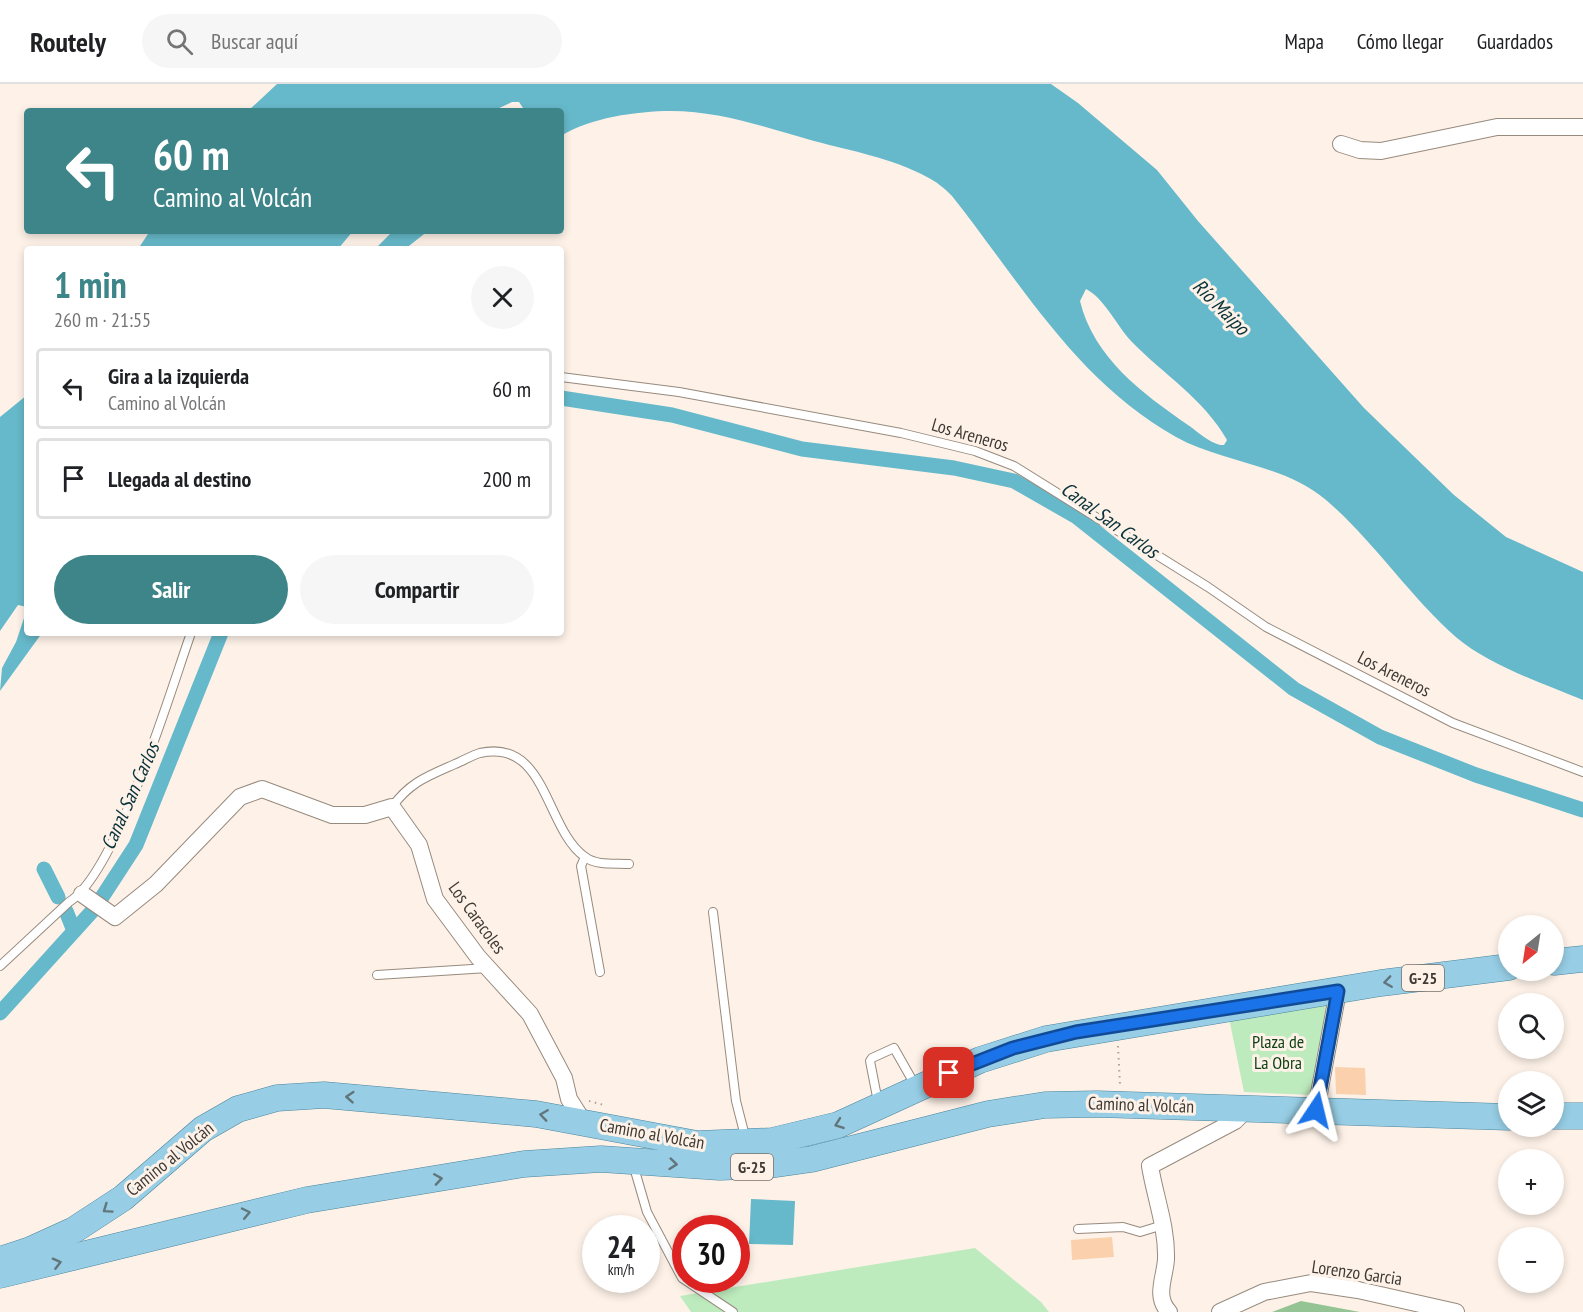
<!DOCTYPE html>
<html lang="es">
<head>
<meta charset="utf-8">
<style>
  :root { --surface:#fff; --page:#f6f6f6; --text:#202124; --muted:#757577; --line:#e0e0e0; --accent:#3d8589 }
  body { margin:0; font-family:"PT Sans Narrow",sans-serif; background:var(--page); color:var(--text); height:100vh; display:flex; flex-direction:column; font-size:22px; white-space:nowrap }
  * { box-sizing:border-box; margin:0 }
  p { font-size:20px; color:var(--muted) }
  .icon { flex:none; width:33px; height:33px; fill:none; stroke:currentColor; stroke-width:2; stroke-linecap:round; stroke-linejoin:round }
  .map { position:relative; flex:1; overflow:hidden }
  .side { position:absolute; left:24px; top:162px; width:540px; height:390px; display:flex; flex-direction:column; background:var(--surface); border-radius:6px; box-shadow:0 3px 9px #0003 }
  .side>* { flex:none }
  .top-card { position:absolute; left:24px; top:24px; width:540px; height:126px; border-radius:6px; box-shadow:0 3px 9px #0003; background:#3d8589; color:#fff; overflow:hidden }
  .needle { width:39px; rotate:210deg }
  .tools { position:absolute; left:1498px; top:831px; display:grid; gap:12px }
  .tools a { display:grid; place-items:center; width:66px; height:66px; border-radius:50%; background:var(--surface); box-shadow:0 3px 9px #0003; font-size:30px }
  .speed { position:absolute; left:582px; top:1131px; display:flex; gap:12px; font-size:30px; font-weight:700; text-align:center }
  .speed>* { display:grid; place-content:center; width:78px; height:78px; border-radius:50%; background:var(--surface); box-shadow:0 3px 9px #0003; line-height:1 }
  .speed small { font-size:15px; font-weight:400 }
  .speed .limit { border:9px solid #d22; background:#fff; color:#111 }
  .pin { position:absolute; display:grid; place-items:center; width:51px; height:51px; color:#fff; margin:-26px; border-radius:12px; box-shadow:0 3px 9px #0006 }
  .me { position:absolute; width:66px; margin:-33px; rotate:10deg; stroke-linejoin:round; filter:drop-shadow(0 0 4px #0008) }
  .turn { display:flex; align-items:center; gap:21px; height:126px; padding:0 30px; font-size:27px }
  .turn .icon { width:78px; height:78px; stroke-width:2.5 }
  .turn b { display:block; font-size:42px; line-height:51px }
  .round { display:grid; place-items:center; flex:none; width:63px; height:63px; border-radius:32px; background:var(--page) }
  .summary { display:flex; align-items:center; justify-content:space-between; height:102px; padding:0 30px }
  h1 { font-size:36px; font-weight:700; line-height:45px; color:var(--accent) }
  .primary-button { display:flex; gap:12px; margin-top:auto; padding:12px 30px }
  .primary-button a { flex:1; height:69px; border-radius:36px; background:var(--accent); color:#fff; font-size:24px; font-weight:700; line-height:69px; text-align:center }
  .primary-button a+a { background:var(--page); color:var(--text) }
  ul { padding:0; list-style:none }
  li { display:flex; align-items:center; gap:18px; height:81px; margin:0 12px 9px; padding:0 18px; border:3px solid var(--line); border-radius:6px }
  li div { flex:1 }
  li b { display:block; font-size:22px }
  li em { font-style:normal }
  header { display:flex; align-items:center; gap:36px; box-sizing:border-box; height:84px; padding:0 30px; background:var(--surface); border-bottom:2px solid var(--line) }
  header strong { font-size:28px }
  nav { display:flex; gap:33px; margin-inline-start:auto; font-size:21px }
  .search { width:420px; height:54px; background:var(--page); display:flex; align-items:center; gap:15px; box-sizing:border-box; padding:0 21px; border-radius:33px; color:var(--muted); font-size:22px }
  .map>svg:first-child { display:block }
  .green { fill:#bdebbd }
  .forest { fill:#94c494 }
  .water { fill:#66b9ca; fill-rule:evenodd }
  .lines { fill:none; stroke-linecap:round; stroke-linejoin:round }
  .canal { stroke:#66b9ca; stroke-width:15 }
  .building { fill:#fad1ac }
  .service-casing { stroke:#978a7e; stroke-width:10 }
  .minor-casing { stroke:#978a7e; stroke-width:18 }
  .primary-casing { stroke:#4b849c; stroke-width:27 }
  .path { stroke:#aba29b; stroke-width:2; stroke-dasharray:1.5 4.5; stroke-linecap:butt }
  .service { stroke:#fff; stroke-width:8 }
  .minor { stroke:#fff; stroke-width:16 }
  .primary { stroke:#97cee5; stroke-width:26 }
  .oneway { stroke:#62757b }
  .route-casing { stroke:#114b97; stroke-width:15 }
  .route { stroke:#1a73e8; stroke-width:10 }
  .labels { text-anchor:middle; stroke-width:6; stroke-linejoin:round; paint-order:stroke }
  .shield { fill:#fef2e8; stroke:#78706a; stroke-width:1.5 }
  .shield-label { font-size:16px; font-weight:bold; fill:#3e3934 }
  .street-label { font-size:18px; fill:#3e3934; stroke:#fef2e8 }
  .park-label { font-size:18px; fill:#0c3f12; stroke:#fef2e8 }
  .water-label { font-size:20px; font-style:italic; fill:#09323a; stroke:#fef2e8 }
</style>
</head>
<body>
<header>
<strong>Routely</strong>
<div class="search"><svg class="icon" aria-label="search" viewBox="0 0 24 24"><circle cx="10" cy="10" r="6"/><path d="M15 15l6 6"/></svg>Buscar aquí</div>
<nav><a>Mapa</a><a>Cómo llegar</a><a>Guardados</a></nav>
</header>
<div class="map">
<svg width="1583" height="1228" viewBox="0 0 1583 1228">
  <rect width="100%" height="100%" fill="#fef2e8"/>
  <g class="green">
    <path d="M1328 918 1312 1011 1244 1008 1229 934Z"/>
    <path d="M975 1164 1041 1218 1049 1228H691L680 1212Z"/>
  </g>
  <path class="forest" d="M1301 1217 1360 1228H1272Z"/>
  <g class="water">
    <path d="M277 0H1051L1078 19 1157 86 1198 137 1364 324 1454 411 1506 453 1583 488V616C1544 600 1489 581 1457 554 1409 512 1374 457 1326 416 1284 380 1223 379 1176 353 1076 297 1021 199 952 112 944 104 937 98 927 93 892 74 852 67 814 57 768 44 720 27 671 27 637 27 589 34 561 52V27H525L519 18H512L493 27H248ZM1086 205C1104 214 1117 242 1131 257 1164 291 1203 314 1227 356L1224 361C1213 362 1198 348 1188 341 1142 309 1094 274 1080 217Z"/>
    <path d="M150 147H353L338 165H138Z"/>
    <path d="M393 147H428L405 165H375Z"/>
    <path d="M27 311V523L18 521 0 547V333Z"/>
    <path d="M27 525V549H42L0 607 2 584 16 558Z"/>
    <path d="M751 1115 795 1117 793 1161 749 1160Z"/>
  </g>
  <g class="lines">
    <g class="canal">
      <path d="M561 314 672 331 802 365 954 384 1014 397 1077 433 1294 605 1380 653 1476 691 1583 726"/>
      <path d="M44 785 58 813"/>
      <path d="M66 827 74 847"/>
      <path d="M0 929 95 824 136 761 221 549"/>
    </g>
  </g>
  <g class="building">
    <path d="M1335 983 1365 984 1366 1011 1336 1010Z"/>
    <path d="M1112 1153 1114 1173 1072 1176 1071 1156Z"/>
  </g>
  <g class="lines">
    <defs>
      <g id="service">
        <path d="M561 293 679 308 901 349 975 367 1014 382 1208 503 1266 543 1453 639 1583 688"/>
        <path d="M392 723C410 698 428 692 455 680 463 677 472 671 480 669 547 654 545 745 585 773 597 782 615 779 629 780"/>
        <path d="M585 773 581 782 600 888"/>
        <path d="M713 828 736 1017 746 1056"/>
        <path d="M0 882 69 818C117 788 170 608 191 549"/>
        <path d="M377 891 488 884"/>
        <path d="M878 1018 870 977 872 974 894 964 915 1001"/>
        <path d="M633 1080 647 1128 682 1194 733 1228"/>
        <path d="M1078 1145 1123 1143 1140 1148 1163 1141"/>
      </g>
      <g id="minor">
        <path d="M1341 60 1360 66 1381 67 1497 43H1583"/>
        <path d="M82 810 115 833 156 800 240 713 262 705 332 731H365L392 723 419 761 435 815 478 873 530 930 564 994 569 1015 583 1037"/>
        <path d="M1316 1026 1338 907"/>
        <path d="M1169 1228C1154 1212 1165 1194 1166 1175 1167 1143 1155 1113 1150 1082L1235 1037 1248 1024"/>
        <path d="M1220 1228 1264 1208 1311 1199 1358 1206 1456 1228"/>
      </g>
      <g id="primary">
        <path d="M1554 878 1583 875"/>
        <path d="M1554 1032H1583"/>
        <path d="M0 1176 30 1166 74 1146 123 1114 203 1045 238 1025 277 1014 324 1011 536 1030 697 1060 772 1057 838 1041 980 976 1046 955 1381 899 1509 883"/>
        <path d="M0 1191 307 1116 524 1080 601 1075 720 1083 770 1081 812 1075 988 1030 1045 1021 1097 1020 1509 1033"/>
      </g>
    </defs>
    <use href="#service" class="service-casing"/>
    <use href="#minor" class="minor-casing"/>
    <use href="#primary" class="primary-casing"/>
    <g class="path">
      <path d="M1118 962 1120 1001"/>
      <path d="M589 1017 604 1021"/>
    </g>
    <use href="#service" class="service"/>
    <use href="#minor" class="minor"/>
    <use href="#primary" class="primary"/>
  </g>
  <defs><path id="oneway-chevron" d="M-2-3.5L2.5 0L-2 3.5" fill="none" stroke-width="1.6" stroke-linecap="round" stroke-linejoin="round" transform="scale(1.5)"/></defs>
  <g class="oneway">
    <use href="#oneway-chevron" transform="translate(1388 898) rotate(172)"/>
    <use href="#oneway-chevron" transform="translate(350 1013) rotate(-176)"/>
    <use href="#oneway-chevron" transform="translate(544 1031) rotate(-172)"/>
    <use href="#oneway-chevron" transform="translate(839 1040) rotate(160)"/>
    <use href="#oneway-chevron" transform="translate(673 1080) rotate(6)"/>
    <use href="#oneway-chevron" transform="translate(438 1095) rotate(-9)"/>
    <use href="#oneway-chevron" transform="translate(107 1125) rotate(145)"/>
    <use href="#oneway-chevron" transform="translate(246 1129) rotate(-12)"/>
    <use href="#oneway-chevron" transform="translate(57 1179) rotate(-14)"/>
  </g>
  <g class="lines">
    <defs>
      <path id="route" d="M949 989 1013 964 1076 948 1338 907 1316 1026"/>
    </defs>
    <use href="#route" class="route-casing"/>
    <use href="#route" class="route"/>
  </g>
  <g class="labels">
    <g class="shield">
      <rect x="1402" y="881" width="42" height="26" rx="4.5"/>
      <rect x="731" y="1070" width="42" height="26" rx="4.5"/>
    </g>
    <g class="shield-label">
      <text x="1423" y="900">G-25</text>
      <text x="752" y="1089">G-25</text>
    </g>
    <g class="street-label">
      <text transform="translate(970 351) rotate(16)" y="6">Los Areneros</text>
      <text transform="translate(1394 590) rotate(27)" y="6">Los Areneros</text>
      <text transform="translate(477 834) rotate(54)" y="6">Los Caracoles</text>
      <text transform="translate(1141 1021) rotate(2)" y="6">Camino al Volcán</text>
      <text transform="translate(652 1050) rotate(10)" y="6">Camino al Volcán</text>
      <text transform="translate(170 1075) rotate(-39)" y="6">Camino al Volcán</text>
      <text transform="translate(1357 1189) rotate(8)" y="6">Lorenzo Garcia</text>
    </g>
    <g class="park-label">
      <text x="1278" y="964">Plaza de<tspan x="1278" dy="21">La Obra</tspan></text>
    </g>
    <g class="water-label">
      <text transform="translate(1221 223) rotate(45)" y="7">Río Maipo</text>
      <text transform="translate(1110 436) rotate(36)" y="7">Canal San Carlos</text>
      <text transform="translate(130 712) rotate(-66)" y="7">Canal San Carlos</text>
    </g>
  </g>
</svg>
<div class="tools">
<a><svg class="needle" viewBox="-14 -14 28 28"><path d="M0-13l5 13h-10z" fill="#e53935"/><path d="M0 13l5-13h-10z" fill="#757577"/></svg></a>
<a><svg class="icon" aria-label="search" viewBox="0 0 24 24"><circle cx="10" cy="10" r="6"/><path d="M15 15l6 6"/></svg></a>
<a><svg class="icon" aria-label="layers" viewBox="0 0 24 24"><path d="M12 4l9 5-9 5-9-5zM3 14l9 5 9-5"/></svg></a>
<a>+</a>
<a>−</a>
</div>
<div class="speed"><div>24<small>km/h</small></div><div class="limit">30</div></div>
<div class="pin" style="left:949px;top:989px;background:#d93025"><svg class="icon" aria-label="arrive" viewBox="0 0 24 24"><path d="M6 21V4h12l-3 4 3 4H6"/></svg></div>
<svg class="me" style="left:1316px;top:1026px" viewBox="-20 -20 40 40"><path d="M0-17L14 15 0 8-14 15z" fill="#1a73e8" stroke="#fff" stroke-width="4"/></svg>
<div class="top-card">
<div class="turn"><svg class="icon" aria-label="left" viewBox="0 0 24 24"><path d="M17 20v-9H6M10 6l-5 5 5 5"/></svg><div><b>60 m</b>Camino al Volcán</div></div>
</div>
<section class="side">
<div class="summary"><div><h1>1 min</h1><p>260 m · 21:55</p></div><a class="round"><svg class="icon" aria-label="close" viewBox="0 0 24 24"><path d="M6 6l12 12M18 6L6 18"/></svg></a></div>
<ul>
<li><svg class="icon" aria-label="left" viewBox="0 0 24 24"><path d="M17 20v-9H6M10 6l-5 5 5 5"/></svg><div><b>Gira a la izquierda</b><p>Camino al Volcán</p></div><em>60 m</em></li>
<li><svg class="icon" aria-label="arrive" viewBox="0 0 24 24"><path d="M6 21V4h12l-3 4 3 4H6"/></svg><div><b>Llegada al destino</b></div><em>200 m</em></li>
</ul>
<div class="primary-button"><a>Salir</a><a>Compartir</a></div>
</section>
</div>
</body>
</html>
